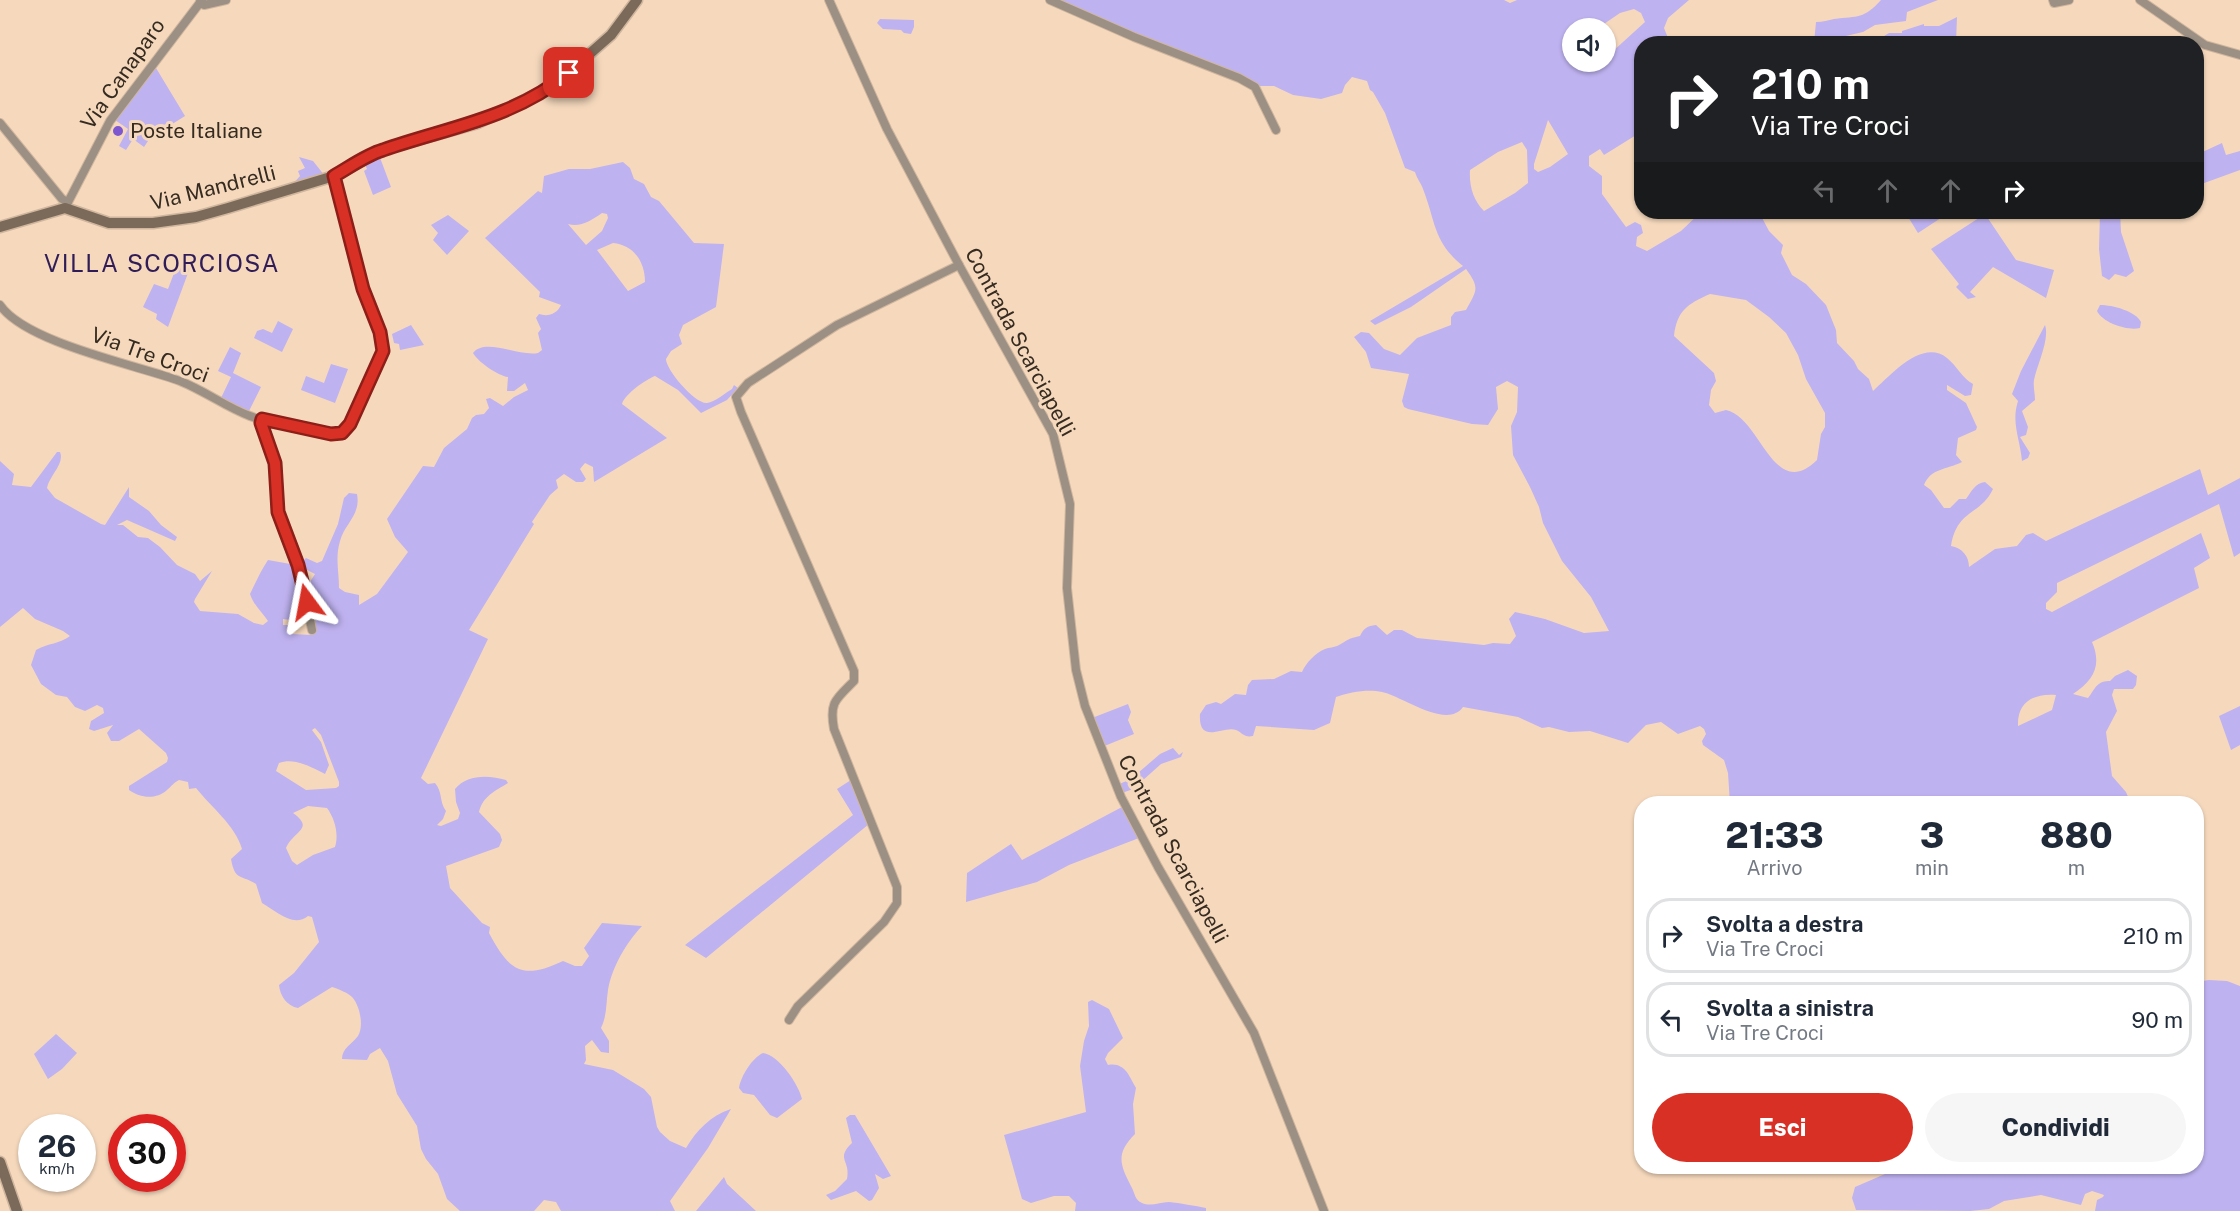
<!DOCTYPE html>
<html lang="it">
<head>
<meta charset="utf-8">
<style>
  :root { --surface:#fff; --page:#f6f6f7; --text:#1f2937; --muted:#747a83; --line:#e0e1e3; --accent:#d93025 }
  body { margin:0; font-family:"Public Sans",sans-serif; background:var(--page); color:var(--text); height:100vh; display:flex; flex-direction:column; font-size:22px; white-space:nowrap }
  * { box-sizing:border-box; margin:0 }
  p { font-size:20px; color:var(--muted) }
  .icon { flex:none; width:33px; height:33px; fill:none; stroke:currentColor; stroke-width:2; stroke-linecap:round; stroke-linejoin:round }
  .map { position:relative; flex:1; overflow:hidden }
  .drawer { position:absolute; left:1634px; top:796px; width:570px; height:378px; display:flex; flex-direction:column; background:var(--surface); border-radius:24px; box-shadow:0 2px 4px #0004 }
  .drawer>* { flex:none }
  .top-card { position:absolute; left:1634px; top:36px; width:570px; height:183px; border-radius:24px; box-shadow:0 2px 4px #0004; background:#202124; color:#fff; overflow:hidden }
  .fabs { position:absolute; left:1562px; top:18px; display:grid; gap:12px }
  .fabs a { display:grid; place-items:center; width:54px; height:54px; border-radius:50%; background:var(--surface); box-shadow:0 2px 4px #0004; font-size:30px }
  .speed { position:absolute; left:18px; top:1114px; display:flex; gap:12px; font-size:30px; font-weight:700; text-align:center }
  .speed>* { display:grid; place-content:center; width:78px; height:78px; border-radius:50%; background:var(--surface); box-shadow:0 2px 4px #0004; line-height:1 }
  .speed small { font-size:15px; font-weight:400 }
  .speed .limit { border:9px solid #d22; background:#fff; color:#111 }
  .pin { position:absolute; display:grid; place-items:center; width:51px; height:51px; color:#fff; margin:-26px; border-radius:12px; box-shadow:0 3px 9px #0006 }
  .me { position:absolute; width:66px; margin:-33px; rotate:347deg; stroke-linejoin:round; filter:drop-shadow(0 0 4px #0008) }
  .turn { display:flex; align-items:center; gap:21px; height:126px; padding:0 18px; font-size:27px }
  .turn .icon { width:78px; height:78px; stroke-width:2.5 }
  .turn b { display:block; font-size:42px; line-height:51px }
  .lanes { display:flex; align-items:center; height:57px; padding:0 18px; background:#0003; justify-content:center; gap:30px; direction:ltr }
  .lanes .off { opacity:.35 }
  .eta { display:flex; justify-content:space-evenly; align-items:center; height:102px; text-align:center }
  .eta b { font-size:36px; font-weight:800; line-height:42px }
  .primary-button { display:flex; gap:12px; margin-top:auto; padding:12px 18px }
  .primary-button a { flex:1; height:69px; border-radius:36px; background:var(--accent); color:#fff; font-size:24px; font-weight:800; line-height:69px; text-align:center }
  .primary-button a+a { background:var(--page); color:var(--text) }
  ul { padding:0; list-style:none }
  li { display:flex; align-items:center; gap:18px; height:75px; margin:0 12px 9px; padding:0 6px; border:3px solid var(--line); border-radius:24px }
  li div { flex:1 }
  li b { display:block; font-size:22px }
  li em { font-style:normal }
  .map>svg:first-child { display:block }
  .green { fill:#bfb2f0; fill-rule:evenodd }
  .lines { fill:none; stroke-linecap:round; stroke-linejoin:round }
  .street-casing { stroke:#d0b69e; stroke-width:10 }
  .secondary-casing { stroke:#d0b69e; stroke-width:13 }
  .street { stroke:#9c9084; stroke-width:8 }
  .secondary { stroke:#7b6a59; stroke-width:10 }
  .route-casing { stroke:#8d1f18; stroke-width:15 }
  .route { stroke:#d93025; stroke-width:10 }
  .poi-dot { fill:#7d56d0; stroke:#f6d9bd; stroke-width:2 }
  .labels { text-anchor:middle; stroke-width:6; stroke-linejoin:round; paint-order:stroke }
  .street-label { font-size:21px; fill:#362b20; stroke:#f6d9bd }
  .poi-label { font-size:21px; fill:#362b20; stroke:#f6d9bd; text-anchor:start }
  .quarter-label { font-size:24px; letter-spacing:1.5px; fill:#301d57; stroke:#f6d9bd }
</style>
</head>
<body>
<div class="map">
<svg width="2240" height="1211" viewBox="0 0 2240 1211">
  <rect width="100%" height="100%" fill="#f6d9bd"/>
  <g class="green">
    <path d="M1055 0H1504L1510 3 1517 0H1689L1668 18 1664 28 1670 43 1641 44V132L1604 155 1600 149 1589 156V166L1602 176V194L1626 227 1635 222 1641 225 1643 233 1637 237 1636 246 1647 251 1681 231 1701 212H1759L1769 231 1783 245 1781 253 1792 275 1806 284 1826 305 1836 330 1837 343 1854 361 1858 369 1869 379 1873 391C1890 376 1922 338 1947 358 1957 366 1962 378 1973 384L1971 395 1965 396 1947 385V390L1966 403 1977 427 1976 430 1958 438 1956 455 1962 462C1946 470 1931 468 1924 485L1931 490 1944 508H1950L1959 499H1966C1972 491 1975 483 1985 482L1993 489C1980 516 1957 509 1951 546 1962 548 1969 556 1969 567L1995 549 2017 546 2026 535 2033 533 2046 541 2200 469 2208 495 2240 478V553L2234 557 2219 504 2057 583V592L2046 603V609L2052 612 2201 533 2210 558 2194 568 2199 588 2092 642C2102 665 2094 680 2073 694L2088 698C2095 689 2097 680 2110 681L2115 676 2128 670 2137 676 2136 685 2133 689H2114L2112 695 2117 711 2106 732 2112 776 2126 792 2131 804H1730L1728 773 1724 760 1703 745 1702 741 1706 734 1704 729 1700 726 1678 734 1661 722 1646 725 1628 743 1590 731 1569 732 1549 727 1542 728 1518 717 1463 707C1447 730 1402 696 1382 692 1368 689 1350 692 1336 697L1330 723 1314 730 1256 726 1253 736C1244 738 1243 733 1236 730 1224 725 1198 746 1200 714L1206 705 1216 702 1221 704 1235 694 1246 695 1248 685 1252 680 1274 679 1291 671 1302 672C1306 663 1315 653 1325 649 1329 647 1334 648 1339 645 1350 639 1347 639 1360 636 1364 628 1367 626 1376 625L1387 635 1394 630H1402L1417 638 1484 645 1493 643 1510 644 1516 636 1509 619 1515 612 1545 619 1584 633 1609 631 1591 597 1562 561 1543 523 1539 507 1530 487 1513 455 1511 426 1517 412 1518 387 1507 381 1496 387 1498 409 1488 425 1472 424 1408 409 1404 407 1402 401 1409 374 1371 368 1366 352 1354 337 1361 332 1369 333 1384 349 1400 355 1417 338 1451 325V317L1455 312 1466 310C1477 290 1480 288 1466 269L1411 307 1375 325 1370 321 1463 266C1433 242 1436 222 1423 189 1421 183 1417 179 1415 172L1405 168 1385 113 1373 92 1370 90 1367 81 1352 77 1345 85 1342 93 1321 99 1293 95 1274 86H1258L1129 34ZM1634 9 1641 13 1645 22 1612 52 1609 51 1605 54V62L1589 64V62H1572V28H1598L1620 13ZM1548 120 1568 154 1550 167 1538 172 1534 169V164ZM1522 142 1527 150 1528 183 1515 193 1484 211C1473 200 1469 185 1470 170L1498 152ZM1710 294 1746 300 1769 317 1786 333 1798 355 1806 379 1825 413V427L1821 434 1817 460C1773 503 1761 417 1726 410L1715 413 1709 405 1711 390 1716 381 1714 373 1674 336C1677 311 1687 304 1710 294ZM2056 695 2052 710 2018 726C2017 702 2034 693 2056 695Z"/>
    <path d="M1881 0H1938L1907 12 1906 21 1875 25 1863 32 1837 38 1826 43H1814L1816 22C1823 22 1828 20 1834 19 1858 16 1864 19 1881 0Z"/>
    <path d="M1957 17 1956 43H1873L1889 33H1902V31L1924 24V26H1939Z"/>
    <path d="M880 19 914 20V27L911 34 904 33 901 30 883 29 877 23Z"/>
    <path d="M156 68 185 116 150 138 144 147 133 139 126 150 119 146 128 129 115 120Z"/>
    <path d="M2222 143 2226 155 2240 151V170L2196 186V155Z"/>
    <path d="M379 155 391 187 373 195 364 171 367 169 364 162Z"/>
    <path d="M299 157 313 161 325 176 292 185 300 176 298 171 305 168Z"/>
    <path d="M623 162 630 168 634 179 644 184 651 197 659 201 694 243 724 244 716 307 683 325 679 335 682 344 671 351 666 359C666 370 695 404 707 403 715 402 725 393 732 389L734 385 738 388 727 400 701 413 678 390 655 376C645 380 625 394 622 404L667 438 594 482 593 467 585 463 580 469 586 479 583 482H576L564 474 556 480 558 488 550 495 532 522 534 524 469 630 488 639 421 778 428 784 435 783C443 792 439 802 446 811L443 819 437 825 441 826 458 819 460 813 456 802 455 789C467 774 489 775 506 780L508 783C495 791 483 796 479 812L500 834 502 840 499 847 446 866 450 888 482 923 490 927 489 933C509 970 521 981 563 961L575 966H582L589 956 584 948 602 923 642 926C626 943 612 967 608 990 606 1003 607 1016 601 1028L609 1041V1053L601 1052 592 1040 585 1046 586 1060 584 1064 613 1070 644 1089 651 1097 657 1127 660 1132 670 1141 686 1148C696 1131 711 1115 731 1109L708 1148 670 1201 675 1211H561L556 1202 544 1200 534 1211H460L447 1199 438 1174 426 1159 421 1149 417 1126 397 1094 388 1061 380 1048 370 1054 367 1060 342 1059C342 1048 352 1044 358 1036 364 1026 360 1007 353 998 349 993 338 989 332 987L298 1008C287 1006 280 996 279 985L294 973 319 942 312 917 308 916C293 928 276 911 262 903L256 884C240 874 235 881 231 859L242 849C235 825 211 807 196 788L189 789 188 782 179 780C173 783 172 786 167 790 156 800 140 798 129 790V786L167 762 168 758 166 753 139 729 119 741H111L107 733 113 725 94 731 89 729 91 721 104 713 103 708 97 705 85 711 75 707 67 697 56 695 41 684 31 665 36 650C48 643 60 644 70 636L63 631 35 619 23 608 0 627V461L14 474 12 485 31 487 57 452H60C65 464 49 476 47 488L55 498 101 524 105 525 129 487V497L149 511 161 525 177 537 175 541 127 520 117 525H123L138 537 148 538 160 547 177 565 195 574 200 581 212 571 195 599 194 602 200 611 238 614 254 623 263 625 268 621C262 612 254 606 250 594 256 582 260 572 268 560L296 565 306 622 283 619V625H289L287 629 291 634 312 635 314 609 310 604 312 594 308 585 315 574 307 570 302 562 306 558 317 563 322 561 338 524 344 498 349 493 357 494C361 515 345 523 340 541 335 558 339 571 339 588L345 592 359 595V605L377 594 408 552 395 537 387 519 423 466 434 467 444 448 467 429 472 418 476 415 484 414 489 408 486 399 490 398 503 406 514 397 528 390 525 383 514 391H507L508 377C498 376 477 361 473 353 485 337 519 357 538 353L542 350 538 333 541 329 536 318 539 314C548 317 557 314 561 305L539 297 540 292 485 238 538 191 542 193 544 176 569 169H590ZM602 213 607 214 608 218 602 231 586 245 568 224C580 228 592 220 602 213ZM613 243C634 245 645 262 645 282L628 291 597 250ZM315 728 321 735 339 782V786L336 788 306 790 276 771 279 763C294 757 311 767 325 774L329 765 321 742 312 730ZM308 806 327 808C335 819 339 834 335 847L313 855 297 865 292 861 286 848C294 830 315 829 293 813Z"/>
    <path d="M1905 212H1950L1918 233Z"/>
    <path d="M2100 212H2120L2121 232 2134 271 2126 277 2115 274 2109 280 2102 276 2099 249Z"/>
    <path d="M1985 214 2016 260 2054 270 2046 298 1993 267 1970 292 1976 297 1968 299 1956 287 1959 284 1931 249Z"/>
    <path d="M448 215 469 231 447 255 433 240 438 233 431 225Z"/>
    <path d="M179 260 191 265 168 327 156 319 157 314 143 307 154 284 168 289Z"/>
    <path d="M2100 305C2113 305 2135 311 2141 322L2140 328C2127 331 2103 323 2097 311Z"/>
    <path d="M278 321 293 329 282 352 254 338 257 331 263 329 272 333Z"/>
    <path d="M411 325 424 345 400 350 399 344 394 343 392 334Z"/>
    <path d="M2045 325C2050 339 2037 365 2034 380 2033 387 2035 393 2035 400L2022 411 2028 427 2026 435 2020 437 2030 453 2028 458 2022 461C2020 438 2011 423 2018 401L2012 394 2021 371Z"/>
    <path d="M230 347 241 353 233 373 261 387 249 411 221 398 231 377 218 371Z"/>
    <path d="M331 364 348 369 335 403 301 390 306 376 324 383Z"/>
    <path d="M1128 704 1131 712 1128 720 1134 734 1102 747 1092 718Z"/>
    <path d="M2240 706V745L2231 750 2219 716Z"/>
    <path d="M1173 748 1179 755 1183 752 1181 757 1161 764 1133 789 1122 793 1117 785 1131 779 1160 754Z"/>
    <path d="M851 780 869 824 706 958 685 945 853 815 837 789Z"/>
    <path d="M1122 807 1139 838 1069 865 1037 882 966 902 967 873 1011 844 1022 860Z"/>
    <path d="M2209 980 2227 981 2240 986V1211H2095L2097 1200 2103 1197 2104 1195 2092 1191 2085 1194 2081 1205 2041 1195 2004 1201 1989 1209 1970 1211 1856 1210 1852 1198 1855 1187 1892 1171 1895 1167H2196V982Z"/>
    <path d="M1092 1000 1109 1009 1123 1038 1108 1053 1105 1059 1108 1065C1125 1062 1129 1076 1136 1088L1133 1104 1135 1134C1115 1154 1120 1165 1132 1188 1135 1194 1135 1200 1142 1203 1151 1207 1160 1202 1169 1202 1179 1203 1196 1206 1206 1208V1211H1075L1076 1203 1069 1196H1054L1031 1203 1022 1199 1004 1135 1086 1112 1080 1066 1084 1041 1089 1026 1088 1002Z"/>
    <path d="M56 1034 77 1053 62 1069 48 1079 34 1054Z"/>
    <path d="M763 1053C779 1055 799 1085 802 1099L777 1118 770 1115 754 1095 743 1093 739 1088C741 1076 752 1058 763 1053Z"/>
    <path d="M850 1115H855L891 1176 883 1179 875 1174 879 1188 872 1200 869 1201 856 1191 831 1200 826 1195 835 1191 847 1179C851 1160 835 1159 852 1143L846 1118Z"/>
    <path d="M724 1177 727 1184 756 1211H696Z"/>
  </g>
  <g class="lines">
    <defs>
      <g id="street">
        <path d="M829 0 887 129 959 265 1053 434 1070 504 1067 588 1076 670 1085 706 1121 797 1158 867 1254 1033 1324 1211"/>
        <path d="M1050 0 1134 37 1239 78 1255 87 1276 130"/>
        <path d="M2053 0 2054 3 2069 0"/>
        <path d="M2140 0 2205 45 2240 55"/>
        <path d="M200 2 204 5 226 0"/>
        <path d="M0 123 62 199 68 202"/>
        <path d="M65 208 110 121 202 0"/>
        <path d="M0 305C26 343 137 365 180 381 205 391 226 407 250 416 275 426 305 428 331 434L342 433 350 424 383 350 380 332 363 289 334 176"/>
        <path d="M262 419 261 423 275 463 278 512 299 565 312 630"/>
        <path d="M789 1020 798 1006 884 922 897 903V887L834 729C829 702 836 699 854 681V671L741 412 736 397 748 383 837 325 959 265"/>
      </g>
      <g id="secondary">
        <path d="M0 227 65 208 109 223H153L196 217 228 208 334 176 381 150 478 123 553 86 611 35 637 0"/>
        <path d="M0 1162 17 1211"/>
      </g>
    </defs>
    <use href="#street" class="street-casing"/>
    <use href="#secondary" class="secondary-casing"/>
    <use href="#street" class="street"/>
    <use href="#secondary" class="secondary"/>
  </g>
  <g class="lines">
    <defs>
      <path id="route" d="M307 602 298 565 278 512 275 463 261 423 262 419 331 434 342 433 350 424 383 351 380 332 363 289 334 176C350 167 366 155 383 150 449 127 512 119 569 73"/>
    </defs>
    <use href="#route" class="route-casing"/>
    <use href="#route" class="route"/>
  </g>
  <circle class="poi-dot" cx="118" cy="131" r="6"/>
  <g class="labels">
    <g class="street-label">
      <text transform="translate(123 74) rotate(-55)" y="7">Via Canaparo</text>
      <text transform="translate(213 188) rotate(-14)" y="7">Via Mandrelli</text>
      <text transform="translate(1020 342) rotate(62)" y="7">Contrada Scarciapelli</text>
      <text transform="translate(150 355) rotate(20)" y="7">Via Tre Croci</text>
      <text transform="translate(1173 849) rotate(62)" y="7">Contrada Scarciapelli</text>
    </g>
    <g class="poi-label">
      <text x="130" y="138">Poste Italiane</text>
    </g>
    <g class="quarter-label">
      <text x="162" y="272">VILLA SCORCIOSA</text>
    </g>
  </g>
</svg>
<div class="fabs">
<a><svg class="icon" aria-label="sound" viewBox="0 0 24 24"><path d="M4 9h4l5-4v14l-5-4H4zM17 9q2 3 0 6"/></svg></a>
</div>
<div class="speed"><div>26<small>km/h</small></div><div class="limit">30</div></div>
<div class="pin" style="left:569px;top:73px;background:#d93025"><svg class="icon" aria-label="arrive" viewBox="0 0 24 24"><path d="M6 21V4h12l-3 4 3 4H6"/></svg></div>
<svg class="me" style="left:307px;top:602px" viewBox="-20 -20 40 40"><path d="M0-17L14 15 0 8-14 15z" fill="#d93025" stroke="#fff" stroke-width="4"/></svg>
<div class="top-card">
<div class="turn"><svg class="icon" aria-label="right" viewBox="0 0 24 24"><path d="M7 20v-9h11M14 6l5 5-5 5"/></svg><div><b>210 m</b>Via Tre Croci</div></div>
<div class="lanes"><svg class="icon off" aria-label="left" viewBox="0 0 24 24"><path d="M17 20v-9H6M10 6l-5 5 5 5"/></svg><svg class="icon off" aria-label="ahead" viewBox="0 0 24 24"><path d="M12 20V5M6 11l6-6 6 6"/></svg><svg class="icon off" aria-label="ahead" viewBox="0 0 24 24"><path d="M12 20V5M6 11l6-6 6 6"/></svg><svg class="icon" aria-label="right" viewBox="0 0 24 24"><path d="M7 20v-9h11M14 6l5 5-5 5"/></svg></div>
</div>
<section class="drawer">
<div class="eta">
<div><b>21:33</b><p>Arrivo</p></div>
<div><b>3</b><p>min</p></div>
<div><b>880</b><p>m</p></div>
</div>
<ul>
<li><svg class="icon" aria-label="right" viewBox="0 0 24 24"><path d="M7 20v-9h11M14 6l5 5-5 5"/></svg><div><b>Svolta a destra</b><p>Via Tre Croci</p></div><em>210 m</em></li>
<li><svg class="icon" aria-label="left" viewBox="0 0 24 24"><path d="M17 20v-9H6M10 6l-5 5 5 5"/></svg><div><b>Svolta a sinistra</b><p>Via Tre Croci</p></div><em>90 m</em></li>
</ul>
<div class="primary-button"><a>Esci</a><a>Condividi</a></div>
</section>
</div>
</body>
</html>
